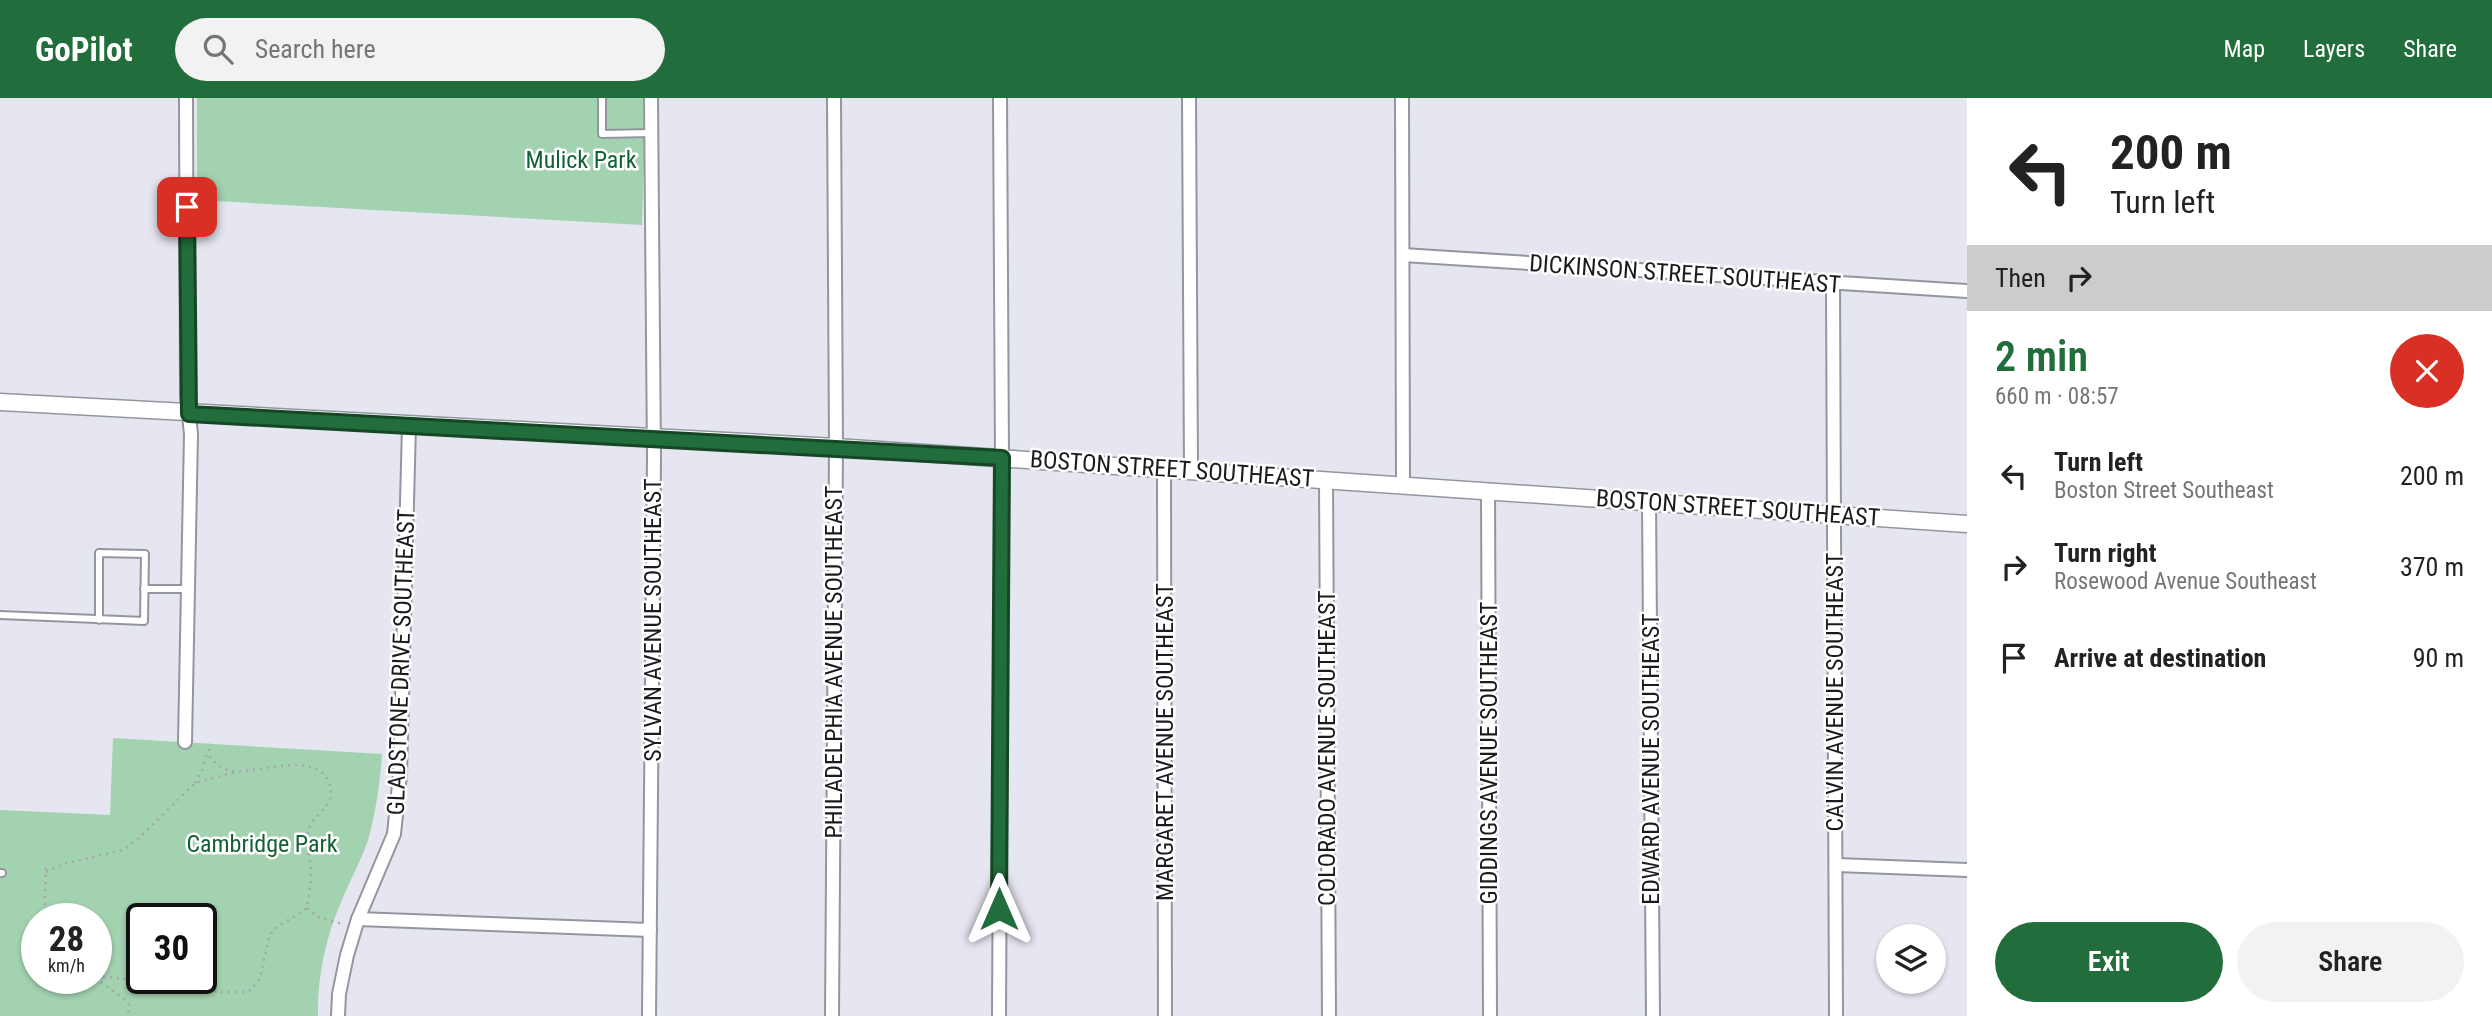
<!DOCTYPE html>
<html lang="en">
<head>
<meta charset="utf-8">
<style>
  :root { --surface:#fff; --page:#f2f2f2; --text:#222; --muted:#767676; --accent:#216d3b }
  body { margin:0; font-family:"Roboto Condensed",sans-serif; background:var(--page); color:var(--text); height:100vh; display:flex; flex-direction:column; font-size:26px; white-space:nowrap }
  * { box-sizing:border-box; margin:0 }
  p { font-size:23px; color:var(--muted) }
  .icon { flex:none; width:38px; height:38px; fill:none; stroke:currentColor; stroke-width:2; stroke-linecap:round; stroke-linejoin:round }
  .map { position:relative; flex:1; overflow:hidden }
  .panel { display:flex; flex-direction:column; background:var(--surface); width:525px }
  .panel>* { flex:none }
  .banner { background:#fff; color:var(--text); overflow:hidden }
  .controls { position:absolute; left:1876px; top:826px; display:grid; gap:14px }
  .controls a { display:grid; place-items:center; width:70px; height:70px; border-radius:50%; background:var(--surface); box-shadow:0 2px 5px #0004; font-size:35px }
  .speed { position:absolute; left:21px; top:805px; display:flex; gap:14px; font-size:35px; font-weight:700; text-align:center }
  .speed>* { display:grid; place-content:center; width:91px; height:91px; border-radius:50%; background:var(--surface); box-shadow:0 2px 5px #0004; line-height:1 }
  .speed small { font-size:18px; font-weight:400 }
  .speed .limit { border:4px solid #111; border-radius:10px; background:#fff; color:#111 }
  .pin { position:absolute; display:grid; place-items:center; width:60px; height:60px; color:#fff; margin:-30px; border-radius:14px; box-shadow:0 4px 10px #0006 }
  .me { position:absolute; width:77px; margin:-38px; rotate:0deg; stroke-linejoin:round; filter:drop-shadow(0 0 5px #0008) }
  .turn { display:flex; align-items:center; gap:24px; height:147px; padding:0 28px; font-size:32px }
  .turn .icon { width:91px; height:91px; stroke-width:2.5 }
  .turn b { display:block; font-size:49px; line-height:60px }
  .then { display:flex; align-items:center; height:66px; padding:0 28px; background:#0003; gap:14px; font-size:26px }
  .round { display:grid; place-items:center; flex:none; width:74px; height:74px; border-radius:37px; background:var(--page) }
  .summary { display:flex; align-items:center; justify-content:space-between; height:119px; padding:0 28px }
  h1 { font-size:42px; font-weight:600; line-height:52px; color:var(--accent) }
  .cta { display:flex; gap:14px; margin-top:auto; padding:14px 28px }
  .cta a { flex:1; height:80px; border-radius:42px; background:var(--accent); color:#fff; font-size:28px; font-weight:600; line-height:80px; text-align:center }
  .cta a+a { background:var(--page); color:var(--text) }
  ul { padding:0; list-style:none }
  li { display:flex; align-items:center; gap:21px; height:91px; padding:0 28px }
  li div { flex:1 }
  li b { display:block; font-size:26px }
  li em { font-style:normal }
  header { display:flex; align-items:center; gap:42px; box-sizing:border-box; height:98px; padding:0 35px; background:var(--accent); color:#fff }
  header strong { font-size:33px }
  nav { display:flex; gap:38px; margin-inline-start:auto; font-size:24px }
  .search { width:490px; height:63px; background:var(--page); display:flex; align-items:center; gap:18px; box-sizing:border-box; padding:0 24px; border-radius:38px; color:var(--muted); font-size:26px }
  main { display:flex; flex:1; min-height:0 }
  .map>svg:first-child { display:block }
  .green { fill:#a3d2b0; fill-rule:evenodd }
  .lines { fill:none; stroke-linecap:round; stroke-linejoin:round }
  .service-casing { stroke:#94969f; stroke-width:10 }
  .minor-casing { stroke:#94969f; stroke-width:16 }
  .tertiary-casing { stroke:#94969f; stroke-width:19 }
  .path { stroke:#a5a6ae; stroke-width:2.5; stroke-dasharray:2 5; stroke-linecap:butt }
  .service { stroke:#fff; stroke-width:6 }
  .minor { stroke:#fff; stroke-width:12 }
  .tertiary { stroke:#fff; stroke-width:16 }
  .route-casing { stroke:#154726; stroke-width:18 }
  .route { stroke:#216d3b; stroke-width:12 }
  .labels { text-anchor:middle; stroke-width:5; stroke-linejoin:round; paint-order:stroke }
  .park-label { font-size:24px; fill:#126135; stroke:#fff }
  .street-label { font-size:24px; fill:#1a1b1e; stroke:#fff }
</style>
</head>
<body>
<header>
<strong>GoPilot</strong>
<div class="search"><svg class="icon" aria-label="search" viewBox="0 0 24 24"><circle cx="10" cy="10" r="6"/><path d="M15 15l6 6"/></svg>Search here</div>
<nav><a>Map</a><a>Layers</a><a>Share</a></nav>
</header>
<main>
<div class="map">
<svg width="1967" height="918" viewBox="0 0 1967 918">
  <rect width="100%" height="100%" fill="#e5e6f0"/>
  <g class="green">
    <path d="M197 0H646L642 127 197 102Z"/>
    <path d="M113 640 382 656C380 685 376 714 368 742 361 763 350 782 342 802 326 838 317 879 318 918H0V712L110 717ZM37 821H96V880H37ZM142 821H201V880H142Z"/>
  </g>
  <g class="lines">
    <defs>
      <g id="service">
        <path d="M602 0V36L651 35"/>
        <path d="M144 491H188"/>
        <path d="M0 517 144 523 145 456 99 455V522"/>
        <path d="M0 775H2"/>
      </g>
      <g id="minor">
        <path d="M1189 0 1191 372"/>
        <path d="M1402 0 1403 387"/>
        <path d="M1403 157 1967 193"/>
        <path d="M1833 185 1836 918"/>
        <path d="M1164 370 1165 918"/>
        <path d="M1326 382 1329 918"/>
        <path d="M1488 392 1490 918"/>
        <path d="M1649 403 1653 918"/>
        <path d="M185 644 191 336 187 299 186 0"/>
        <path d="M1837 767 1967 772"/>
        <path d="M358 821 650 832"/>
        <path d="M338 918 339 896 347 857 358 821 394 736 400 677 409 327"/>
        <path d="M649 918 654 360 651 0"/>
        <path d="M832 918 836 349 834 0"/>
        <path d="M999 918 1002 360 1000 0"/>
      </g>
      <path id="tertiary" d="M0 304 836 349 1967 426"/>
    </defs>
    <use href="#service" class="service-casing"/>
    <use href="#minor" class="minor-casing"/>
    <use href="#tertiary" class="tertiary-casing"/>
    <g class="path">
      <path d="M195 685 202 672 207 656"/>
      <path d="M46 774 63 766 123 752 138 741 195 685 235 674"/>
      <path d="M307 810 318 819 342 826"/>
      <path d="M44 821 46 768"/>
      <path d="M96 878 148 883 220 894H244L251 892 260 880 269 840 273 832 307 810C309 798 311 785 311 773 310 759 305 743 309 730 314 717 332 709 331 694 328 648 256 676 232 673 223 672 216 666 210 659L208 646"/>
      <path d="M95 880 123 900 129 907 128 918"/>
    </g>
    <use href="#service" class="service"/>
    <use href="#minor" class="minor"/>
    <use href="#tertiary" class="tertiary"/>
  </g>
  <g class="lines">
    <defs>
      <path id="route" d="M187 109 189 316 1002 360 999 811"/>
    </defs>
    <use href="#route" class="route-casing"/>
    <use href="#route" class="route"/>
  </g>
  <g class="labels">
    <g class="park-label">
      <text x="581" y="70">Mulick Park</text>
      <text x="262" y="754">Cambridge Park</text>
    </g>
    <g class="street-label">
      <text transform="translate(1685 176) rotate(4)" y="8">DICKINSON STREET SOUTHEAST</text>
      <text transform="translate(1172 371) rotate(4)" y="8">BOSTON STREET SOUTHEAST</text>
      <text transform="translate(1738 410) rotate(4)" y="8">BOSTON STREET SOUTHEAST</text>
      <text transform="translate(653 522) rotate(-90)" y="8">SYLVAN AVENUE SOUTHEAST</text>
      <text transform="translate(401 564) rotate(-88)" y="8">GLADSTONE DRIVE SOUTHEAST</text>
      <text transform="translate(834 564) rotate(-90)" y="8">PHILADELPHIA AVENUE SOUTHEAST</text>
      <text transform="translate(1835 594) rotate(-90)" y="8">CALVIN AVENUE SOUTHEAST</text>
      <text transform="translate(1165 644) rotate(-90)" y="8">MARGARET AVENUE SOUTHEAST</text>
      <text transform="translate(1327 650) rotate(-90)" y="8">COLORADO AVENUE SOUTHEAST</text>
      <text transform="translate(1489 655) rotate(-90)" y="8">GIDDINGS AVENUE SOUTHEAST</text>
      <text transform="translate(1651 661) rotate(-90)" y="8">EDWARD AVENUE SOUTHEAST</text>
    </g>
  </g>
</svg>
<div class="controls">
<a><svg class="icon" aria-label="layers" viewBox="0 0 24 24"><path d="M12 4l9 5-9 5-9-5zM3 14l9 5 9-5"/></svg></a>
</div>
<div class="speed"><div>28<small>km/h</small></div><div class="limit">30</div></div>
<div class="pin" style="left:187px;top:109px;background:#d93025"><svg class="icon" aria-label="arrive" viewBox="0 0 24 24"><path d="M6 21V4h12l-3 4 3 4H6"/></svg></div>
<svg class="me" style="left:999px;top:811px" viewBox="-20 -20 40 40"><path d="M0-17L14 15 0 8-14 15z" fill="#216d3b" stroke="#fff" stroke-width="4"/></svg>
</div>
<section class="panel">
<div class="banner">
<div class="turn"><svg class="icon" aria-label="left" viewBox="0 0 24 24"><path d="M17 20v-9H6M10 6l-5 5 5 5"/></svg><div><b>200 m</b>Turn left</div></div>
<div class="then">Then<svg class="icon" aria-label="right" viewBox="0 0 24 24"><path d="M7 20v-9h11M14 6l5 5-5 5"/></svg></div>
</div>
<div class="summary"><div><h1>2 min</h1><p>660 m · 08:57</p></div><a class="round" style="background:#d93025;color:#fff"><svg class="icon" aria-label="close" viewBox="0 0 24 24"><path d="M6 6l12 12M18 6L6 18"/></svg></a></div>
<ul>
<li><svg class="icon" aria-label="left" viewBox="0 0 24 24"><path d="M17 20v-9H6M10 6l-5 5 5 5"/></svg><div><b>Turn left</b><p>Boston Street Southeast</p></div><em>200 m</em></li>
<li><svg class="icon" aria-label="right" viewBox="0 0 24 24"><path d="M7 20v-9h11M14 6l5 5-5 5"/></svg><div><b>Turn right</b><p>Rosewood Avenue Southeast</p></div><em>370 m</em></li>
<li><svg class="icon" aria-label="arrive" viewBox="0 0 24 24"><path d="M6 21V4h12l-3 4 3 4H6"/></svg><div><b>Arrive at destination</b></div><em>90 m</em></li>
</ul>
<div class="cta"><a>Exit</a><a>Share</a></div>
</section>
</main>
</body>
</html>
